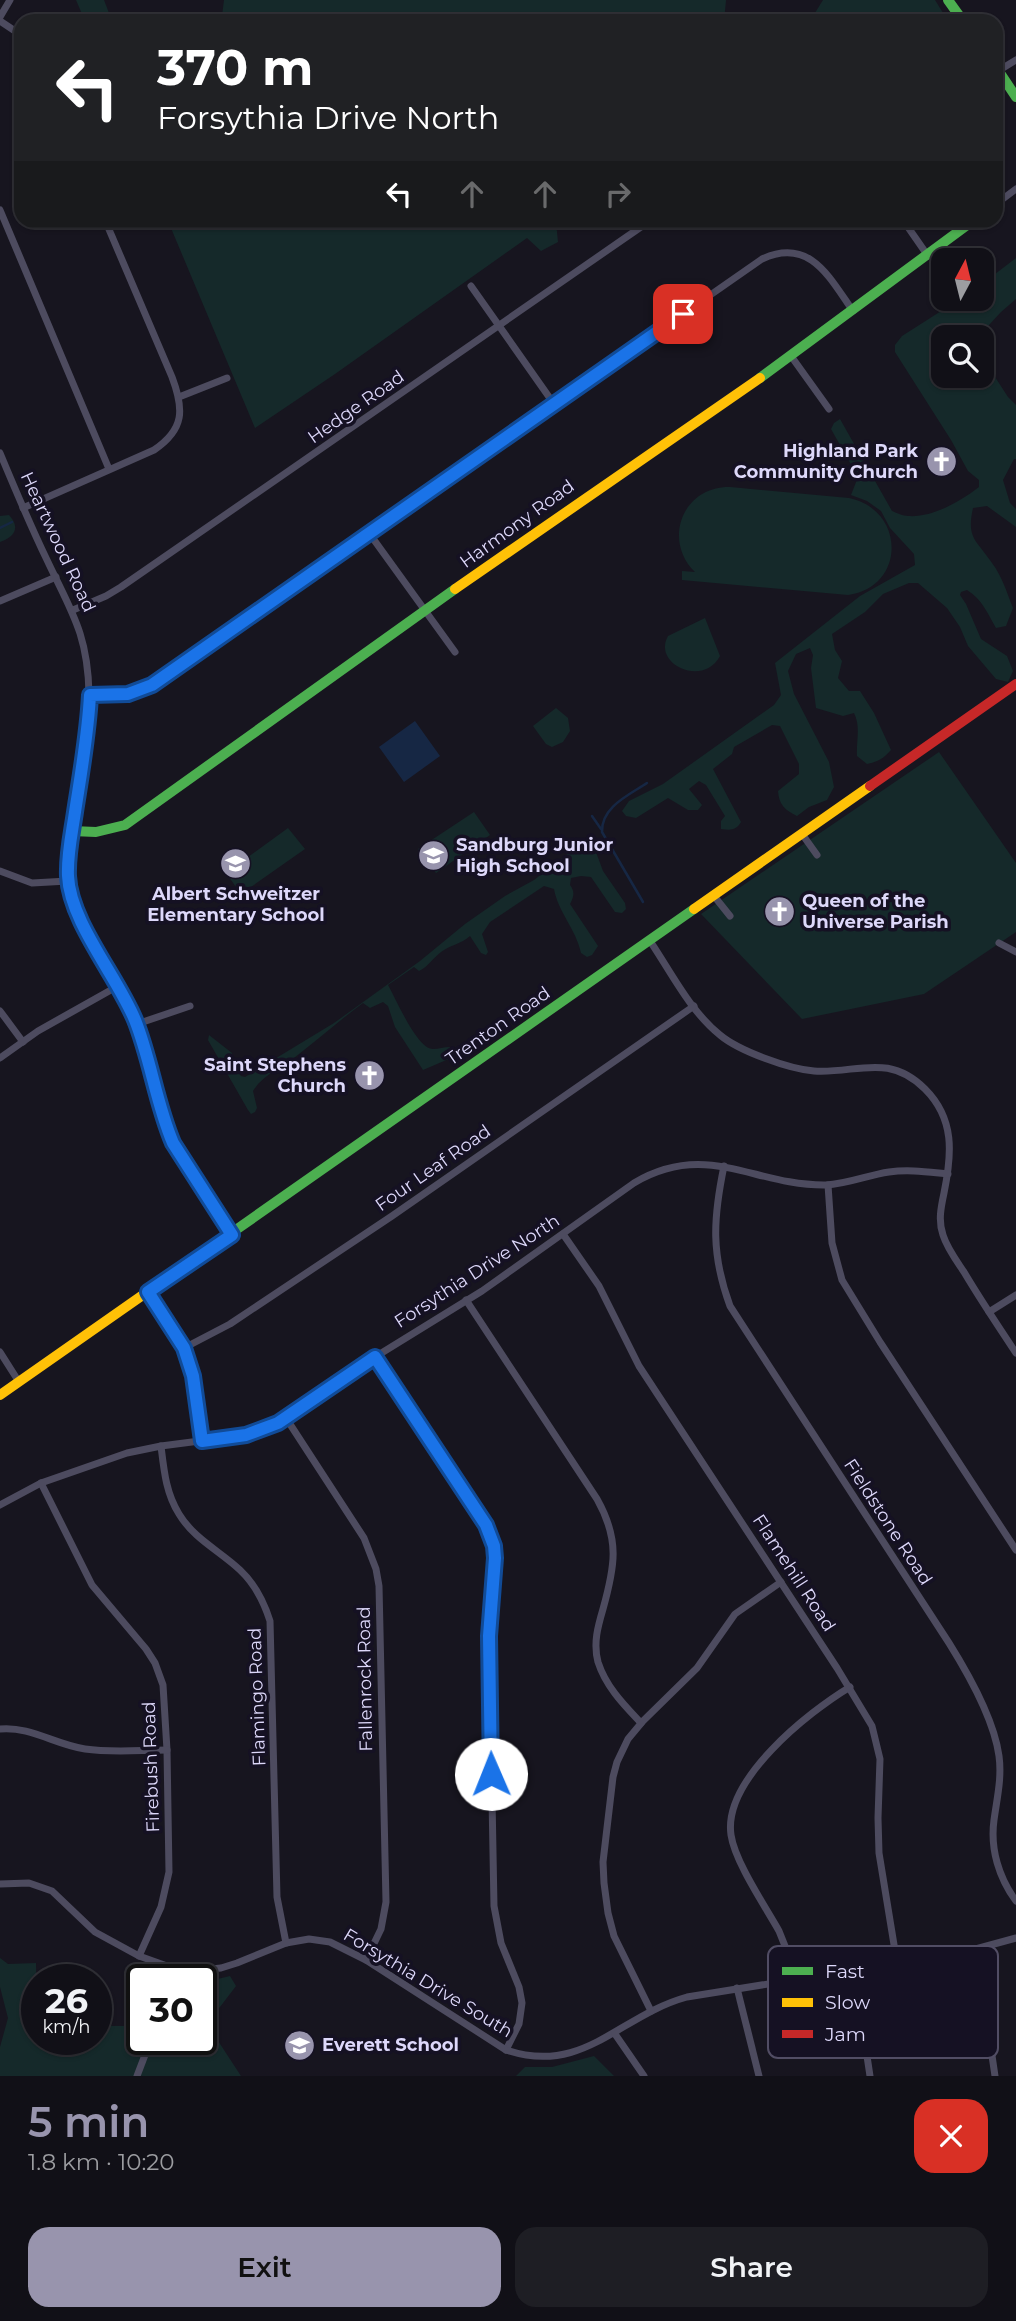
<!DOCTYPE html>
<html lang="en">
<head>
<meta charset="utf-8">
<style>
  :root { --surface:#111017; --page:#1e1e24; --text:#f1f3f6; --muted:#9c9da1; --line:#303036; --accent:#9894ad }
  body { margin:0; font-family:Montserrat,sans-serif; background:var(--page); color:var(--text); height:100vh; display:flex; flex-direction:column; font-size:26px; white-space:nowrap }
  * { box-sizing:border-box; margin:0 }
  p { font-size:23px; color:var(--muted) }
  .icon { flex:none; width:38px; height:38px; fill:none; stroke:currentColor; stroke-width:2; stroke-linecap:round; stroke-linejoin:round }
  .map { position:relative; height:2076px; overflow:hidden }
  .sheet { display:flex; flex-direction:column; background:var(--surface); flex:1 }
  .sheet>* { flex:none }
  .top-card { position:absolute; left:14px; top:14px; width:989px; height:214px; border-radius:21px; box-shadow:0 2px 5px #0004,0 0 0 2px var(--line); background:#202124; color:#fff; overflow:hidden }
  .needle { width:46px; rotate:7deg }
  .controls { position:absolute; left:931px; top:248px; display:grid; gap:14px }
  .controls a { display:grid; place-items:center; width:63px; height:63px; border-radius:14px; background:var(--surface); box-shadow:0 2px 5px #0004,0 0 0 2px var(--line); font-size:35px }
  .speed { position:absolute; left:21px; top:1964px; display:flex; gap:14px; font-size:35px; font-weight:700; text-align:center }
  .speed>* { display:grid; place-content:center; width:91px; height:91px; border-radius:50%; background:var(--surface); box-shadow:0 2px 5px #0004,0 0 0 2px var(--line); line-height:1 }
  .speed small { font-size:18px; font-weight:400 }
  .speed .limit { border:4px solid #111; border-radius:10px; background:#fff; color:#111 }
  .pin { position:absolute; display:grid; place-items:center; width:60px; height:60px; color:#fff; margin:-30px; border-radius:14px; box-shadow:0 4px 10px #0006 }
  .me { position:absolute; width:77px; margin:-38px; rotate:359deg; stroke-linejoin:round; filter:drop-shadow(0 0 5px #0008) }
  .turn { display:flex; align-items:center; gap:24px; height:147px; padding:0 28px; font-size:32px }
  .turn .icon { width:91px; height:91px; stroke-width:2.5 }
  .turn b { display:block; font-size:49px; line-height:60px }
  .lanes { display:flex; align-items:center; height:66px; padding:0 28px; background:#0003; justify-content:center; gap:35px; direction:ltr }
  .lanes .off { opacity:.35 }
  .round { display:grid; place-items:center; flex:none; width:74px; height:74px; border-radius:21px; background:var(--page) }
  .summary { display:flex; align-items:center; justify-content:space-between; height:119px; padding:0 28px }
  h1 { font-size:42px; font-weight:600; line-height:52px; color:var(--accent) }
  .button { display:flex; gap:14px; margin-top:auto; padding:14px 28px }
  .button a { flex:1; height:80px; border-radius:21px; background:var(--accent); color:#111; font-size:28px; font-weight:600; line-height:80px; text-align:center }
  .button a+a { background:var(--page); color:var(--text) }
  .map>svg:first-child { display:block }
  .green { fill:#15292a }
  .water { fill:#162744 }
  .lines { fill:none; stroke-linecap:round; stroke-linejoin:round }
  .stream { stroke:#162744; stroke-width:2.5 }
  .street { stroke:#4d4b5f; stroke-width:7 }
  .fast { stroke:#4caf50; stroke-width:10 }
  .slow { stroke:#ffc107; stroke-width:10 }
  .jam { stroke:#c62828; stroke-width:10 }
  .route-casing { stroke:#114b97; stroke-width:18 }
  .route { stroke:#1a73e8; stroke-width:12 }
  .labels { text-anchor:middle; stroke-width:7; stroke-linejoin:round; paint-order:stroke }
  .street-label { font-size:18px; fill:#ddd8fa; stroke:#151123 }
  .poi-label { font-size:18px; font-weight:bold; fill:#ddd8fa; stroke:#151123; text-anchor:start }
  .key { fill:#151123; stroke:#514d64; stroke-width:2 }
  .key-label { font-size:19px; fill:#ddd8fa }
</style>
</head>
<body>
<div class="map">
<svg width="1016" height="2076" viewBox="0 0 1016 2076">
  <rect width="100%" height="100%" fill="#17151f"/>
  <g class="green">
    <path d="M76 0H104L112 21H85Z"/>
    <path d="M224 0H726L724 21H216L222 16Z"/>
    <path d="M823 0H935L948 21H810Z"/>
    <path d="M168 221H558L556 222 558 242 541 251 527 238 335 374 255 428Z"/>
    <path d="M1016 258V299L1001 312 977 338H943V376H982V357L1008 397 1016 405V459H1014L1003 480 1010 503 1016 509V527L987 506 973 508C966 539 977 540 992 563 1002 576 1007 593 1013 608L1006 626 996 628C988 614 982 599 967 590L961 592 960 595 966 604 981 639 1007 656 1013 671 1008 682 996 679 968 646 960 627 947 608 918 583H909L883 594 865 612 832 634 835 650 842 661 838 678 849 691H860L874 713 891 750C884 758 878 762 867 764L857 756C856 741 861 727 854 713L843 716 816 708 811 668 813 655 810 648 796 654 788 671 794 694 829 762 834 787 827 800 809 807 797 816C785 810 779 805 778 791L799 774V764L780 726 772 725 734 747 732 754 713 769 741 822C736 831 730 830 721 829V821L725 816 706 785 699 781 689 789 702 805 698 810H688L668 798 636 818 626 816 622 811 629 801 663 784 774 705 781 695 775 663 860 596 915 565 914 554 890 528 881 511 867 501 851 495 858 477 831 429 834 423 840 419 892 511C897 513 903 516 908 516 932 518 961 501 979 487V480L968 471 951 440 895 352V345L902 336 960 299H982V284Z"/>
    <path d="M730 487 849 498C906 510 906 587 848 595L682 580V571L695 572C662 540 683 486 730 487Z"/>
    <path d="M9 515C21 528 14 537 0 542V516Z"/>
    <path d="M705 618 720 656C703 688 652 664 668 636Z"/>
    <path d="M556 708 568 718 570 731 563 742 552 747 546 744 533 726Z"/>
    <path d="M939 752 1016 863V932L924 994 802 1019 701 914Z"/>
    <path d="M474 812 490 835 436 873 418 849Z"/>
    <path d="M288 828 305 849 241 894 226 873Z"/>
    <path d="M587 841 593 844 603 871 625 903 626 909 622 913 615 912 591 877 581 876 571 878 570 885C575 892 574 896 570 904L598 946 592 955 587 957 581 953C576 929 558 912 554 889L544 886 490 922 482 934 488 952 486 955 481 953 470 936C461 944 450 945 441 952 433 958 428 967 419 971L414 967 388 985C396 999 417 1049 433 1049 439 1049 444 1047 450 1047L458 1055 423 1070 395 1027 388 1006 383 1002 370 1008 363 1003C341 1019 321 1037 299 1054 284 1067 263 1074 253 1091L257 1108 255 1112 251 1114 248 1110 208 1040 209 1035 232 1053 234 1067 241 1076 245 1077 334 1023 420 961 465 924 505 896 534 880 579 845Z"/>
    <path d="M0 1958 8 1964 36 1963 37 2039H96V2023L113 2026H142V2039H201V1983L230 1976 236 1986 207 2024 241 2076H0V2047L8 2018 0 1987Z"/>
    <path d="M594 2056 614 2076H516L525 2067H552Z"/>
  </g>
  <path class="water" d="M415 721 440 756 404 782 379 747Z"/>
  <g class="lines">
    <g class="stream">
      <path d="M0 528 12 522"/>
      <path d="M592 816 601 829"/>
      <path d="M643 902 602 832C601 807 629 795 647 783"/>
    </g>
    <g class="street">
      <path d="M0 17 10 0"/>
      <path d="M0 21 21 35"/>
      <path d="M998 71 1016 60"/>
      <path d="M996 204 1016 189"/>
      <path d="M0 210 109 469"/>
      <path d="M903 220 928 256"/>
      <path d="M471 286 554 404"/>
      <path d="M791 356 829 409"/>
      <path d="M179 397 227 378"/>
      <path d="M0 453C15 489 30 525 47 560 71 611 88 634 89 694 91 736 80 778 74 819 70 842 65 865 70 888 77 930 113 971 131 1010 148 1047 151 1089 166 1126 181 1164 210 1200 232 1235"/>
      <path d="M23 508 154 450C185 429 184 409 172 377L105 220"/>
      <path d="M369 533 455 652"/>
      <path d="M0 601 56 577"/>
      <path d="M73 610 106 596 121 587 651 220"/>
      <path d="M90 695 129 694 151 685 762 259C810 237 829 277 853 311"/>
      <path d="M802 834 817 855"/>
      <path d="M0 871 32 883 68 881"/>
      <path d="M714 896 730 916"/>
      <path d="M650 941C671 972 690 1011 720 1035 739 1051 789 1069 814 1071 856 1074 888 1052 925 1089 955 1119 952 1154 944 1193 941 1207 938 1221 943 1235 947 1248 956 1260 964 1272 980 1299 998 1326 1016 1353"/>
      <path d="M999 943 1016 952"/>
      <path d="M0 1011 23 1042"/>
      <path d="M137 1024 190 1006"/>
      <path d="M0 1058 38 1031 118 986"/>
      <path d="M724 1166C713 1219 711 1254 730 1306L949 1643C969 1675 994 1719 999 1756 1002 1778 997 1798 994 1820 990 1849 999 1878 1016 1901"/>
      <path d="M828 1185 832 1243 842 1280 880 1342 1016 1550"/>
      <path d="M563 1234 599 1286 639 1366 837 1668 872 1726 880 1759 878 1818 879 1853 897 1963"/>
      <path d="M148 1292 184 1348 193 1376 202 1441"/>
      <path d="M466 1300 597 1499C620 1540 615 1566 603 1609 598 1626 593 1643 598 1662 606 1687 624 1705 641 1723"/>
      <path d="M989 1312 1016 1295"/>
      <path d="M184 1348 230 1324 392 1216 694 1006"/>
      <path d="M0 1352 19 1382"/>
      <path d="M375 1357 486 1525 491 1536 495 1557 489 1636 494 1906 501 1943 519 1987 522 2003 519 2024 506 2050"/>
      <path d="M286 1418 364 1538 376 1569 379 1586 386 1902 381 1929 366 1960"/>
      <path d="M161 1446C164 1471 166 1493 179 1514 194 1539 220 1551 240 1570 255 1584 264 1602 270 1621L277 1897 286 1943"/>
      <path d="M41 1483 92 1585 146 1649 155 1663 163 1685 167 1750 169 1872 161 1907 139 1956"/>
      <path d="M0 1505 41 1483 127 1453 161 1446 246 1435 278 1423 375 1357 482 1291 634 1183C707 1140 754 1186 826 1185 848 1184 868 1175 889 1172 909 1169 928 1172 948 1174"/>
      <path d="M0 1729C30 1726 56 1745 85 1749 112 1753 140 1750 167 1750"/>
      <path d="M0 1884 29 1883 52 1891 95 1932 139 1956 167 1966 202 1970 221 1968 237 1963 286 1943 309 1939 330 1942 366 1960 506 2050C584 2076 618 2016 687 1997L961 1953 1016 1938"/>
      <path d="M961 1953 967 1986 990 2042 995 2076"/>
      <path d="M854 1970 870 2076"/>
      <path d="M792 1979 785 1946 779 1931C765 1906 735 1862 731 1835 723 1780 807 1713 850 1687"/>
      <path d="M737 1988 759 2076"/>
      <path d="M651 2011 614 1936 608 1913 604 1883 603 1862 613 1777 617 1762 628 1739 643 1721 697 1668 735 1614 781 1582"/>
      <path d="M615 2034 644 2076"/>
      <path d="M137 2076 145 2055 156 2039"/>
    </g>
    <g class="fast">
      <path d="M948 0 963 21"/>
      <path d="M996 67 1016 97"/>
      <path d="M760 378 974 220"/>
      <path d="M72 831 96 832 125 825 455 589"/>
      <path d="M230 1234 694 909"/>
    </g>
    <g class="slow">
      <path d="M455 589 760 378"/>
      <path d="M694 909 870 786"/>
      <path d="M0 1395 230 1234"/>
    </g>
    <path class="jam" d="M870 786 1016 684"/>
  </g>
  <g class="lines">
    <defs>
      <path id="route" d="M491 1774 489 1636 495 1558 494 1546 486 1525 375 1357 278 1423 246 1435 202 1441 193 1376 184 1348 148 1292 232 1235 173 1143C156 1103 151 1060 135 1020 117 976 70 922 68 876 67 854 72 833 75 812 81 773 88 735 90 695L128 694 152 685 683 314"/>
    </defs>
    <use href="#route" class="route-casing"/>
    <use href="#route" class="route"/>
  </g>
  <defs>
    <symbol id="church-disc" viewBox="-11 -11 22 22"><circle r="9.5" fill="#9894ad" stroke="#151123"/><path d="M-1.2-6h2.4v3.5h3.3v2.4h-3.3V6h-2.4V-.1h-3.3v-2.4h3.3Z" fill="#fff"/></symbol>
    <symbol id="school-disc" viewBox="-11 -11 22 22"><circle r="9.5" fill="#9894ad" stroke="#151123"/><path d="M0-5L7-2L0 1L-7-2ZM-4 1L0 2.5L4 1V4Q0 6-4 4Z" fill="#fff"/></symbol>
  </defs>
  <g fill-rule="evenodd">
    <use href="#church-disc" x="924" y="444" width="35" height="35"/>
    <use href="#school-disc" x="416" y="838" width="35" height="35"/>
    <use href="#school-disc" x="218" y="846" width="35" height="35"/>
    <use href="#church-disc" x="762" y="894" width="35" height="35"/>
    <use href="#church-disc" x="352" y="1058" width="35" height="35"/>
    <use href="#school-disc" x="282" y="2028" width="35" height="35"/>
  </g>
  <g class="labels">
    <g class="street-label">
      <text transform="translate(356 407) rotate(-35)" y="6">Hedge Road</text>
      <text transform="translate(517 524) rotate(-36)" y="6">Harmony Road</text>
      <text transform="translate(58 542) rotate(65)" y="6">Heartwood Road</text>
      <text transform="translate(498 1026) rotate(-35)" y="6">Trenton Road</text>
      <text transform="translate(433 1168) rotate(-35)" y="6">Four Leaf Road</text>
      <text transform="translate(477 1271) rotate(-33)" y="6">Forsythia Drive North</text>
      <text transform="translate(888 1522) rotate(57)" y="6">Fieldstone Road</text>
      <text transform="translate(794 1573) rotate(57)" y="6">Flamehill Road</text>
      <text transform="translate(365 1679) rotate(-91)" y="6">Fallenrock Road</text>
      <text transform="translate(257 1697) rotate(-92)" y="6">Flamingo Road</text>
      <text transform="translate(151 1767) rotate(-92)" y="6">Firebush Road</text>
      <text transform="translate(428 1983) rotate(31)" y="6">Forsythia Drive South</text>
    </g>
    <g class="poi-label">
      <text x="918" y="457" text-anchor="end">Highland Park<tspan x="918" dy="21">Community Church</tspan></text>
      <text x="456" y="851">Sandburg Junior<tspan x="456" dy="21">High School</tspan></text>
      <text x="236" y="900" text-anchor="middle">Albert Schweitzer<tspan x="236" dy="21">Elementary School</tspan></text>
      <text x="802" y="907">Queen of the<tspan x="802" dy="21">Universe Parish</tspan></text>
      <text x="346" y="1071" text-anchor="end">Saint Stephens<tspan x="346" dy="21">Church</tspan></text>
      <text x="322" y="2051">Everett School</text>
    </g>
  </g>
  <rect x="768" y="1946" width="230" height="112" rx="10" class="key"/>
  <rect x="782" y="1967" width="31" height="8" fill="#4caf50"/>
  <rect x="782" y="1998" width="31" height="9" fill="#ffc107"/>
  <rect x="782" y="2030" width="31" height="8" fill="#c62828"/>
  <g class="key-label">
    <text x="825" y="1978">Fast</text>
    <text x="825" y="2009">Slow</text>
    <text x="825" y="2041">Jam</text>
  </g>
</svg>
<div class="controls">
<a><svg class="needle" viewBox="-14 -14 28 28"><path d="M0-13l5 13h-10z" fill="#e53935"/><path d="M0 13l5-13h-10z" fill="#9c9da1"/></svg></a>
<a><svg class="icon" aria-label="search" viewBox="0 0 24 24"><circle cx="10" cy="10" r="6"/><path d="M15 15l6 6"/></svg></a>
</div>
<div class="speed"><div>26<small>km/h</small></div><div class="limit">30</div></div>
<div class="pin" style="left:683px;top:314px;background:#d93025"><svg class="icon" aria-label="arrive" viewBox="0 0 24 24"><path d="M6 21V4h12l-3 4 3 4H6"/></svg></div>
<svg class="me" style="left:491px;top:1774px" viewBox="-20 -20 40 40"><circle r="19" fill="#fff"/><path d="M0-13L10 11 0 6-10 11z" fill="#1a73e8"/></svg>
<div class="top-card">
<div class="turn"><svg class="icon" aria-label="left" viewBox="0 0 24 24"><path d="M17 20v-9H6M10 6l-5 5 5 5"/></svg><div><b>370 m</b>Forsythia Drive North</div></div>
<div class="lanes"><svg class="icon" aria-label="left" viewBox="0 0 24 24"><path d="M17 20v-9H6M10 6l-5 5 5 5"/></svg><svg class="icon off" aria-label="ahead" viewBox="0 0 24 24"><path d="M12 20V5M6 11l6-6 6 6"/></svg><svg class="icon off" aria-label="ahead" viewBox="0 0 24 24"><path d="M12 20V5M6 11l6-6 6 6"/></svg><svg class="icon off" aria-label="right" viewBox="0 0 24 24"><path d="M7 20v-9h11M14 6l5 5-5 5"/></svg></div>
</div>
</div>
<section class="sheet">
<div class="summary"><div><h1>5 min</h1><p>1.8 km · 10:20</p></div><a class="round" style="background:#d93025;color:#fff"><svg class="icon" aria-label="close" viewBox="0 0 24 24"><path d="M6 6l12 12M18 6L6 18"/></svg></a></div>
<div class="button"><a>Exit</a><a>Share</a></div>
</section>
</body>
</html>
